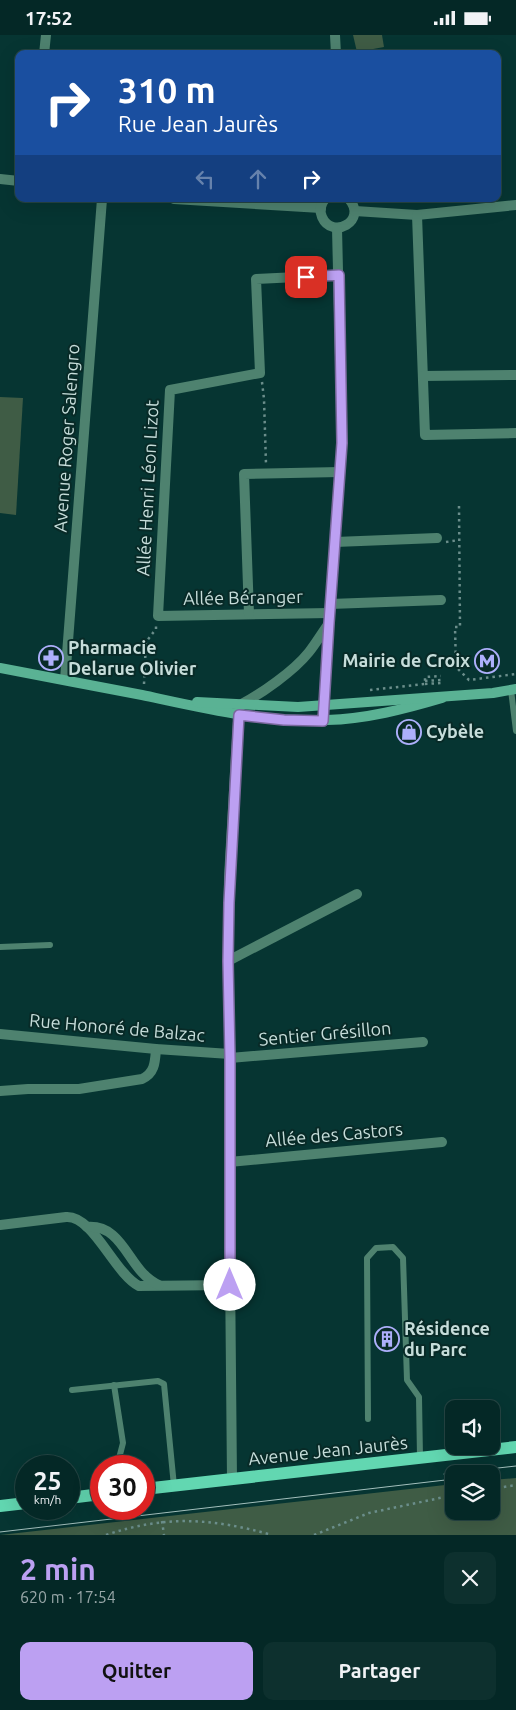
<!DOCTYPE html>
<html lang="fr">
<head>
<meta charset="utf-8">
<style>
  :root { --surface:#042826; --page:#0d302e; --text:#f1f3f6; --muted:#97a6a7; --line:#254443; --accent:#bca0f2 }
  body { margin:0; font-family:Ubuntu,sans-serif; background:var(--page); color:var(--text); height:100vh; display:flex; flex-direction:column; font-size:19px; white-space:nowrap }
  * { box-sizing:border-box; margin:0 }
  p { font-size:16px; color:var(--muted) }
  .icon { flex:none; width:28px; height:28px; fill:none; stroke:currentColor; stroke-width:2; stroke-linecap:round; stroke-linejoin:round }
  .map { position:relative; height:1500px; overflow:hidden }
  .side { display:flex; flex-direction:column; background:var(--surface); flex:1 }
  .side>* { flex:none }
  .top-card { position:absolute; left:15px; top:15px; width:486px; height:152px; border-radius:10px; box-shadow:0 5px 20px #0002,0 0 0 1px var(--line); background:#1a4fa0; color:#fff; overflow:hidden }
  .controls { position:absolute; left:445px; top:1365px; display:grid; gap:10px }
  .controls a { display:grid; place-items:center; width:55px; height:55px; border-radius:10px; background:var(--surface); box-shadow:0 5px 20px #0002,0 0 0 1px var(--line); font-size:25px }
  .speed { position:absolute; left:15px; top:1420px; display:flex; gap:10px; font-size:25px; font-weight:700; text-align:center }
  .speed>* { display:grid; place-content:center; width:65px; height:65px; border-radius:50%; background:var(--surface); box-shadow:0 5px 20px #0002,0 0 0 1px var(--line); line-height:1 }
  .speed small { font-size:12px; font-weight:400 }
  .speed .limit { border:8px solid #d22; background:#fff; color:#111 }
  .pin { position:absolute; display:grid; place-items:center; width:42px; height:42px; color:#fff; margin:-21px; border-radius:10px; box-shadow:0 2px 8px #0006 }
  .me { position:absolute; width:55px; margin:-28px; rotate:0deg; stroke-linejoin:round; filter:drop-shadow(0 0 4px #0008) }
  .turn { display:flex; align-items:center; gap:18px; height:105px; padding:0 20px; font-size:22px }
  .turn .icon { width:65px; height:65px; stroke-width:2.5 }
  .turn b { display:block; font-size:35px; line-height:42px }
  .lanes { display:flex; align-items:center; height:48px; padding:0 20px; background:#0003; justify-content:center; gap:25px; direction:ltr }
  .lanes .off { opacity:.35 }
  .round { display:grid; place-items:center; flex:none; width:52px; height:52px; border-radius:10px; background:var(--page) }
  .overview { display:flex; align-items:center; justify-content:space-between; height:85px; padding:0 20px }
  h1 { font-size:30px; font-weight:700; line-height:38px; color:var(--accent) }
  .primary-button { display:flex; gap:10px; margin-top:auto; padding:10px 20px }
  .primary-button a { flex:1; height:58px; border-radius:10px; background:var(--accent); color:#111; font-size:20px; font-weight:700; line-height:58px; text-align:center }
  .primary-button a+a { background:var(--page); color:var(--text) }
  .status { display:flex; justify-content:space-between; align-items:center; height:35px; padding:0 25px; background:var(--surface); direction:ltr }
  .status svg { height:14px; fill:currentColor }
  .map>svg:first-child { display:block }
  .green { fill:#3f5c45 }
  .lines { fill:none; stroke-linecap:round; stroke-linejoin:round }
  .path { stroke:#6b8e8b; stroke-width:2.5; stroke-dasharray:2.5 4; stroke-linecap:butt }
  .lane { stroke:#4e826f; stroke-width:6 }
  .street { stroke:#4e826f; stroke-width:10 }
  .secondary { stroke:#5ab294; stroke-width:10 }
  .primary { stroke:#62d7b1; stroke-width:12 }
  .tram { stroke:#a3bfbc; stroke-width:1 }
  .route-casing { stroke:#7a689d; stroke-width:12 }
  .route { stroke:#bca0f2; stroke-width:9 }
  .labels { text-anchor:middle; stroke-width:4; stroke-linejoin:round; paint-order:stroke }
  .street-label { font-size:18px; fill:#c6ddda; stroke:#082a27 }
  .poi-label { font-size:18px; font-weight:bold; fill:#c6ddda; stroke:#082a27; text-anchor:start }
</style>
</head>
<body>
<div class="status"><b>17:52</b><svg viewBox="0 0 49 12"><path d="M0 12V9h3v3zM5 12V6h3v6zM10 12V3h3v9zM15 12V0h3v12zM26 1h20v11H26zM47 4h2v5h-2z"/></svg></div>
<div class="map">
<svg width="516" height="1500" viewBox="0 0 516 1500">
  <rect width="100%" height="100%" fill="#063532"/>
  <g class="green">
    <path d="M353 0H382L384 12 357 17Z"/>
    <path d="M0 362 23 363 16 480 0 478Z"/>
    <path d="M516 1443V1500H0L454 1449V1476H491V1445Z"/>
  </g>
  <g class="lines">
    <g class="path">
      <path d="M262 347 264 364 266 429"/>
      <path d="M459 471 460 592H455L456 632 469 645 516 639"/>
      <path d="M446 507 459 505"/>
      <path d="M425 646 441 645"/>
      <path d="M144 649 146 607 156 594V590"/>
      <path d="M425 649 441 648"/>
      <path d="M370 655 425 649V642L441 641"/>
      <path d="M491 1454 516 1450"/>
      <path d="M162 1486 164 1500"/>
      <path d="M106 1500C165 1480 212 1483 272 1500"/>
      <path d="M314 1500 369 1478 454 1460"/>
    </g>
    <g class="lane">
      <path d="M511 655 516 696"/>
      <path d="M0 912 50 910"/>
      <path d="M114 1350 123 1408 117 1431"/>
      <path d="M72 1355 158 1346 164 1349 174 1451"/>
      <path d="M368 1384 367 1223 376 1213 393 1212 403 1223 407 1345 419 1362 420 1423"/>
    </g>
    <g class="street">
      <path d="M335 0 336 19"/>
      <path d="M44 19 46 0"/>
      <path d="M0 144 19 146"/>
      <path d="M174 164 321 173"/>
      <path d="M325 164C321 169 319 175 322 182 332 205 368 186 349 164"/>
      <path d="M355 176 417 180 516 170"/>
      <path d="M417 180 425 400 516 398"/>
      <path d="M423 341 516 340"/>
      <path d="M335 507 437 503"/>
      <path d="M330 569 441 565"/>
      <path d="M330 578 158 581 170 355 260 338 256 244 339 240"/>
      <path d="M249 579 244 439 340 437"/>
      <path d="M65 645 102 164"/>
      <path d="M323 686 329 588 342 407 337 193"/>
      <path d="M228 926 357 859"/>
      <path d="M0 999 156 1014 230 1019"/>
      <path d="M230 1023 423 1007"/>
      <path d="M0 1056 28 1054H79L142 1044C155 1038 155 1027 156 1014"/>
      <path d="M229 1127 442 1107"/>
      <path d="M0 1190 66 1182C93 1180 114 1238 139 1251L229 1250"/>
      <path d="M87 1192C125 1189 128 1237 159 1250"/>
      <path d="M232 1444 229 1127 230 1023 228 926 229 842 238 686 240 670C261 659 294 636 309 617 316 608 322 598 329 588"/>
    </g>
    <g class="secondary">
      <path d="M0 633C47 642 95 651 142 660 203 673 264 688 327 685 366 684 405 674 442 663"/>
      <path d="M197 667 298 672 493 658 516 654"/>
    </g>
    <g class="primary">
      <path d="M144 1454 516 1412"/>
      <path d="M69 1463 101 1459"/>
      <path d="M0 1471 26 1468"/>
    </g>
    <g class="tram">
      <path d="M444 1439 516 1431"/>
      <path d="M0 1497 454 1444"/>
    </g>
  </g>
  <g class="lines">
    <defs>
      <path id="route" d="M230 1250V1023L228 926 229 868 239 680 284 685 323 686 329 588 342 408 339 240 306 242"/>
    </defs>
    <use href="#route" class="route-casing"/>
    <use href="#route" class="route"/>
  </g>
  <defs>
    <symbol id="pharmacy-ring" viewBox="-11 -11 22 22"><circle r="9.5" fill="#082a27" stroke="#adaffb" stroke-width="1.5"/><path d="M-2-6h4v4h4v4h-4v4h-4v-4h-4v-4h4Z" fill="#adaffb"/></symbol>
    <symbol id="metro-ring" viewBox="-11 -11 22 22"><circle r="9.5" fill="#082a27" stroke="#adaffb" stroke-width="1.5"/><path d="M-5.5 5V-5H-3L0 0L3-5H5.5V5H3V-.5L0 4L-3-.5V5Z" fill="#adaffb"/></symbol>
    <symbol id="shop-ring" viewBox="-11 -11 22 22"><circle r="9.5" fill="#082a27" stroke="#adaffb" stroke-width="1.5"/><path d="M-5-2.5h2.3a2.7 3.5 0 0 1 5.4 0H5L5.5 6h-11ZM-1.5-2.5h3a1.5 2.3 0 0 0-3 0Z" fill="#adaffb"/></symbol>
    <symbol id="building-ring" viewBox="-11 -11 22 22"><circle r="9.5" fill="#082a27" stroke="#adaffb" stroke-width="1.5"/><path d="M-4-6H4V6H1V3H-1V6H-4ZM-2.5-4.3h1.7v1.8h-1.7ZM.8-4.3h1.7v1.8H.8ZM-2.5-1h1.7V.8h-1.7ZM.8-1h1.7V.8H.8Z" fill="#adaffb"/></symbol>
  </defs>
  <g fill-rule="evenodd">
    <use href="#pharmacy-ring" x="37" y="609" width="28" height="28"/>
    <use href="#metro-ring" x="473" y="612" width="28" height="28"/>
    <use href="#shop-ring" x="395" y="683" width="28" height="28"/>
    <use href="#building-ring" x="373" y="1290" width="28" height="28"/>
  </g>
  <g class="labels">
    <g class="street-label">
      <text transform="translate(67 403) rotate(-86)" y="6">Avenue Roger Salengro</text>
      <text transform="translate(148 453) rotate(-87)" y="6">Allée Henri Léon Lizot</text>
      <text transform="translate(243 563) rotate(-1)" y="6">Allée Béranger</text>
      <text transform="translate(117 993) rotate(5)" y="6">Rue Honoré de Balzac</text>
      <text transform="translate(325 999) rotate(-5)" y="6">Sentier Grésillon</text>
      <text transform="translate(334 1100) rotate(-5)" y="6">Allée des Castors</text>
      <text transform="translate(328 1416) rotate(-6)" y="6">Avenue Jean Jaurès</text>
    </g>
    <g class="poi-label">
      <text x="68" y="619">Pharmacie<tspan x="68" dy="21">Delarue Olivier</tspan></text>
      <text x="470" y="632" text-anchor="end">Mairie de Croix</text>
      <text x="426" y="703">Cybèle</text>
      <text x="404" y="1300">Résidence<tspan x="404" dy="21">du Parc</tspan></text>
    </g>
  </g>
</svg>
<div class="controls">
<a><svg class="icon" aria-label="sound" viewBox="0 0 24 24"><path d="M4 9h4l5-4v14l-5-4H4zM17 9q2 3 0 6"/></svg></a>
<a><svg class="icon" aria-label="layers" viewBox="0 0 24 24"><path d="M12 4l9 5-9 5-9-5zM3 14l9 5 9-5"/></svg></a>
</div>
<div class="speed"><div>25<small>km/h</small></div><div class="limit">30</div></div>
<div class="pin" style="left:306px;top:242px;background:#d93025"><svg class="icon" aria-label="arrive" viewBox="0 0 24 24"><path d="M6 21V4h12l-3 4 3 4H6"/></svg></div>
<svg class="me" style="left:230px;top:1250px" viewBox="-20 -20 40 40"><circle r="19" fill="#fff"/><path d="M0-13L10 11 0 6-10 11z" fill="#bca0f2"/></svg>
<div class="top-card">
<div class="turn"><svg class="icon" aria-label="right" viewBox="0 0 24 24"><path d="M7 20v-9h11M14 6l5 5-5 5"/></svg><div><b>310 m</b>Rue Jean Jaurès</div></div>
<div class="lanes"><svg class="icon off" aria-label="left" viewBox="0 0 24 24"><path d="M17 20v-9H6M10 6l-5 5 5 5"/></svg><svg class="icon off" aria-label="ahead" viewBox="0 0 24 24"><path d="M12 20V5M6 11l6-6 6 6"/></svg><svg class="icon" aria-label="right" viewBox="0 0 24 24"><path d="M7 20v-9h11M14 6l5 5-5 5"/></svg></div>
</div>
</div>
<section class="side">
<div class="overview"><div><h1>2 min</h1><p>620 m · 17:54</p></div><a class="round"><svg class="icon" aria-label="close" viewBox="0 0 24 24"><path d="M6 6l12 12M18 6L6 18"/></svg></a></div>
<div class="primary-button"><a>Quitter</a><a>Partager</a></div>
</section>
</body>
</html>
